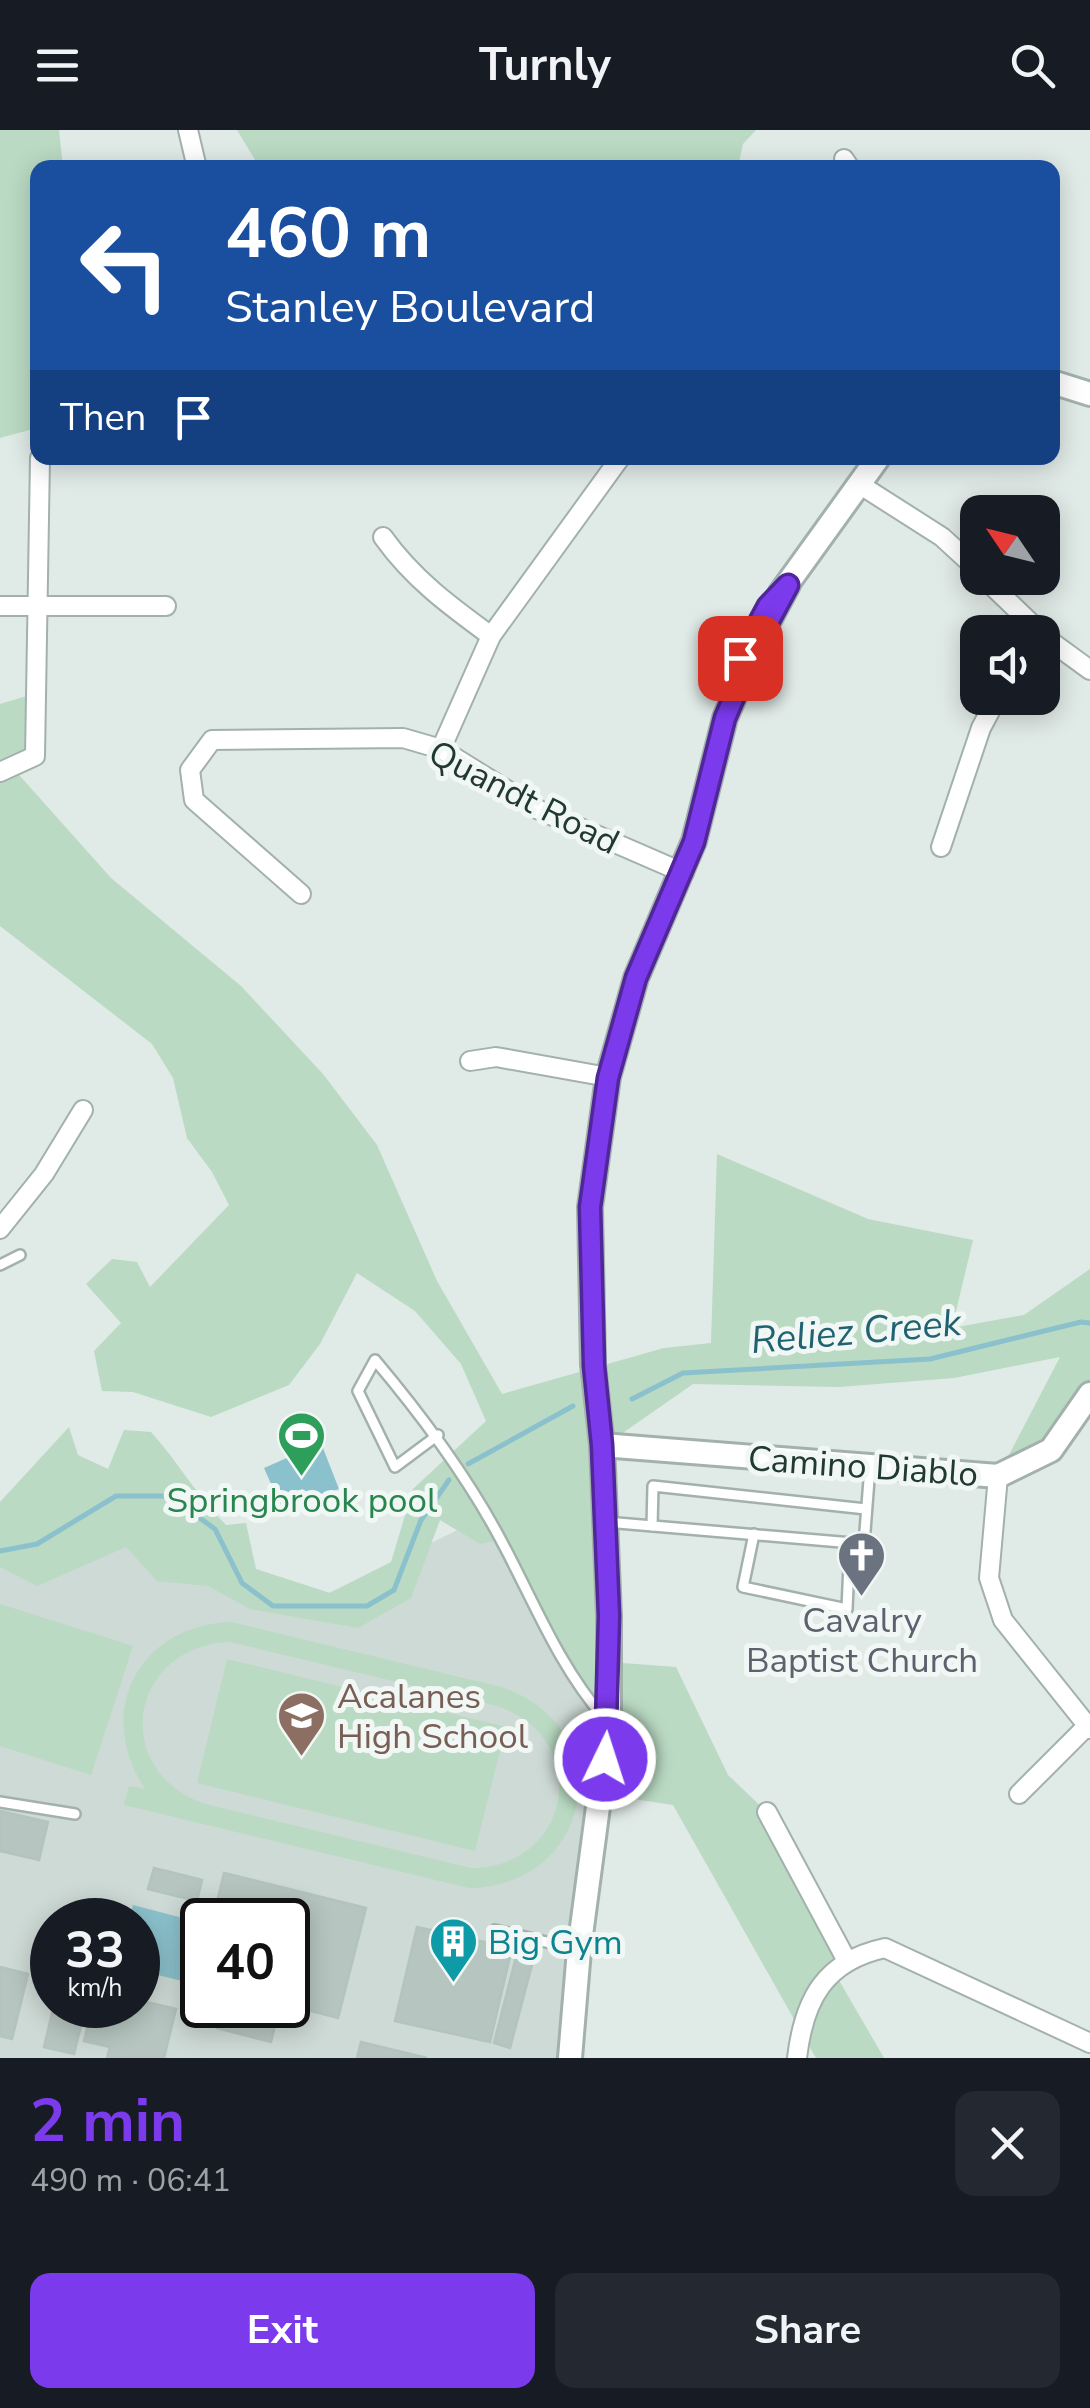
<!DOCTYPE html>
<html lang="en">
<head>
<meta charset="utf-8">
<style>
  :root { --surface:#171b24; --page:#242831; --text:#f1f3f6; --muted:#9ea1a6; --accent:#7c3aed }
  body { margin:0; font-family:"Nunito Sans",sans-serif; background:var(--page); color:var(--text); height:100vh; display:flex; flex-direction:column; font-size:38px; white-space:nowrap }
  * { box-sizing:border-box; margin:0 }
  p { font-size:32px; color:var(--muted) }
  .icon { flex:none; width:55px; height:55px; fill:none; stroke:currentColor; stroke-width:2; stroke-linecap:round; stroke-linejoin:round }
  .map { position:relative; height:1928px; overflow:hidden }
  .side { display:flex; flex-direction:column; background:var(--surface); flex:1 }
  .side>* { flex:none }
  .top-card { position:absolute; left:30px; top:30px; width:1030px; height:305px; border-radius:20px; box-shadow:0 5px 25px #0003; background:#1a4fa0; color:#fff; overflow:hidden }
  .needle { width:65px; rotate:305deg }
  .controls { position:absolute; left:960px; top:365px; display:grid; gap:20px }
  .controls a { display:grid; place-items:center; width:100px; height:100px; border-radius:20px; background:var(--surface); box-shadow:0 5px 25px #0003; font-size:50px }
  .speed { position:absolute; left:30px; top:1768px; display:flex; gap:20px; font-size:50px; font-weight:700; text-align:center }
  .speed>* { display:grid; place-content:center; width:130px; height:130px; border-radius:50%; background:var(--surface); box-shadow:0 5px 25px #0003; line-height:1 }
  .speed small { font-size:25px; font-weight:400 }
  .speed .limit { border:5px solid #111; border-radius:15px; background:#fff; color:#111 }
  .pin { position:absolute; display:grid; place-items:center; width:85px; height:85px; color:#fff; margin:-42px; border-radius:20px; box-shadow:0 5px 15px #0006 }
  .me { position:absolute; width:110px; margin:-55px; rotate:4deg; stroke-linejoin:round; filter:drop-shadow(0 0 8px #0008) }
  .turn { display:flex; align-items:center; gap:35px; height:210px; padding:0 30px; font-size:45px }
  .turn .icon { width:130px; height:130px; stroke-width:2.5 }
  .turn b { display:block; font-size:70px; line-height:85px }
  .then { display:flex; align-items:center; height:95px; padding:0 30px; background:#0003; gap:20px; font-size:38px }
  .round { display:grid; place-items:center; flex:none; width:105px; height:105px; border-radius:20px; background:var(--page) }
  .head { display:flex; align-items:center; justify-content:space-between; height:170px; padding:0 30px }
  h1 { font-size:60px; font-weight:700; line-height:75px; color:var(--accent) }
  .button { display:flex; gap:20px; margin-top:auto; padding:20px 30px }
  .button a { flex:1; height:115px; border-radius:20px; background:var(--accent); color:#fff; font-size:40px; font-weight:700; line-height:115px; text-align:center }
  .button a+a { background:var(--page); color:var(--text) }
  header { display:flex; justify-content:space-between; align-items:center; height:130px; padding:0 30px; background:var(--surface); font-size:45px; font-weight:700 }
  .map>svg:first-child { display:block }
  .built { fill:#cedad5; fill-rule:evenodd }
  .green { fill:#badac3; fill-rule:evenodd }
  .water { fill:#8bc1cc }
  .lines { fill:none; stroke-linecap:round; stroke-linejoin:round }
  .stream { stroke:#8bc1cc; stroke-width:5 }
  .building { fill:#b6c5bf; stroke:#b3c3bd; stroke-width:2.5 }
  .service-casing { stroke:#a3b1ad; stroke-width:14 }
  .minor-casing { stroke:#a3b1ad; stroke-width:22 }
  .tertiary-casing { stroke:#a3b1ad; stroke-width:28 }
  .service { stroke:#fff; stroke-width:9 }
  .minor { stroke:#fff; stroke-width:18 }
  .tertiary { stroke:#fff; stroke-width:22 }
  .route-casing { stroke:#51269a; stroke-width:25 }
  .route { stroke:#7c3aed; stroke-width:18 }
  .labels { text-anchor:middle; stroke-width:10; stroke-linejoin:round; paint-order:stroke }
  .street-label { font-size:35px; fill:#223933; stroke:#f0f7f4 }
  .leisure-label { font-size:35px; fill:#27864d; stroke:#f0f7f4 }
  .worship-label { font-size:35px; fill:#5b616d; stroke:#f0f7f4 }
  .education-label { font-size:35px; fill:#785e54; stroke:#f0f7f4; text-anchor:start }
  .culture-label { font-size:35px; fill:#0d838f; stroke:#f0f7f4; text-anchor:start }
  .water-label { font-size:38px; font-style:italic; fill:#206271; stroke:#f0f7f4 }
</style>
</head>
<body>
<header><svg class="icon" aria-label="menu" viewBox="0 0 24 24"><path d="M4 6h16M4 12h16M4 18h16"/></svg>Turnly<svg class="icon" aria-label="search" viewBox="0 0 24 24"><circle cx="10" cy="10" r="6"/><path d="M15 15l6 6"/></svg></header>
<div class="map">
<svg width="1090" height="1928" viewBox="0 0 1090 1928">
  <rect width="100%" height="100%" fill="#e0eae6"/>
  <path class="built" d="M484 1387 609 1594 570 1928H0V1437L126 1399 207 1440 329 1463ZM52 1790H138V1875H52ZM202 1790H288V1875H202Z"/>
  <g class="green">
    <path d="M0 0H59L63 37 38 38 37 298 0 308Z"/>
    <path d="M237 0H756L743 14 738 37 260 38Z"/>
    <path d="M37 563 35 626 12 637 111 748 241 856 323 944 377 1015 437 1151 502 1264 664 1218 711 1213 717 1024 868 1089 973 1110 952 1198 1024 1185 1090 1139V1264L1051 1320 998 1346 1060 1227 954 1248 839 1257 693 1254 604 1316 609 1532 676 1537 728 1645 767 1682 847 1831 833 1840 884 1928H816L673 1675 601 1664 608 1593 593 1575 501 1409 480 1414 440 1390 411 1468 358 1498 250 1479 208 1456 157 1451 126 1417 37 1456 0 1437V1372L69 1297 78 1325 108 1339 124 1300 151 1302C178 1332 197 1366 226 1395L246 1393 256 1439 330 1463 391 1432 413 1359 486 1291 461 1234 415 1181 357 1143 320 1214 289 1255 211 1287 133 1262 102 1261 94 1221 121 1193 86 1154 112 1129 137 1132 150 1157 229 1075 212 1042 187 1008 173 948 152 914 0 796V574Z"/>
    <path d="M0 1474 133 1516 91 1645 0 1616Z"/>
    <path d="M231 1492 501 1557C621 1596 595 1756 469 1758L124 1675 129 1656 145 1659C94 1582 139 1495 231 1492ZM230 1512 497 1576C594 1608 572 1738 471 1738L205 1674C109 1641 129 1516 230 1512Z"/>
    <path d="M227 1529 506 1597 475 1721 197 1653Z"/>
  </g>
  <g class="water">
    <path d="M321 1313 339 1359 283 1381 264 1338Z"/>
    <path d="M133 1775 202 1793V1856L138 1840V1790H129Z"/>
  </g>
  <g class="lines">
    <g class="stream">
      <path d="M632 1269 683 1243 930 1229 1081 1192 1090 1193"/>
      <path d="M468 1334 573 1276"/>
      <path d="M0 1421 37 1414 116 1366H169L215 1399 242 1453 273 1476H367L394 1460 421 1390 449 1350"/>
    </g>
  </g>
  <g class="building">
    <path d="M0 1681 48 1692 39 1730 0 1721Z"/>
    <path d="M154 1738 202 1750 197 1771 148 1759Z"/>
    <path d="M224 1743 366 1778 338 1888 288 1875V1790H266L216 1776Z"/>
    <path d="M417 1797 512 1818 490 1912 395 1891Z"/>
    <path d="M516 1827 533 1831 510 1918 494 1913Z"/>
    <path d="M0 1837 28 1844 12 1909 0 1906Z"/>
    <path d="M202 1866V1875H280L271 1912 217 1898 218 1892 197 1887Z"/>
    <path d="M138 1870 176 1879 164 1928H107L110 1917 84 1911 93 1875 119 1879 120 1875H138Z"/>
    <path d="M54 1875H86L74 1924 44 1917Z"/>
    <path d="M361 1912 427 1928H357Z"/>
  </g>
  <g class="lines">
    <defs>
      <g id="service">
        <path d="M0 1135 20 1125"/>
        <path d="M438 1305 395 1337 358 1261 375 1230C423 1287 468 1347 503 1414 535 1474 559 1536 604 1588"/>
        <path d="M606 1392 864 1414 870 1337"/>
        <path d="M652 1396 653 1356 866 1379"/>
        <path d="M754 1404 743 1457 847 1479 850 1412"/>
        <path d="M0 1672 75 1684"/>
        <path d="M495 1800 576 1819"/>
      </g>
      <g id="minor">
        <path d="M188 0 197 38"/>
        <path d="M844 29 850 38"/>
        <path d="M859 354 942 407 978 440"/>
        <path d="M383 407C413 449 450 476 491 506"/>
        <path d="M984 448 1040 502"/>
        <path d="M0 476H166"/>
        <path d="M1042 505 1090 540"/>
        <path d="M441 619 491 506 620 328"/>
        <path d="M0 642 35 626 40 328"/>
        <path d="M941 717 981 598 997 568"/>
        <path d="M301 764 194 670 190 640 212 610 403 608 441 619 539 680 684 743"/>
        <path d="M470 931 496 927 608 947"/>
        <path d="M0 1099 44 1044 83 980"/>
        <path d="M998 1346 989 1448 1003 1490 1090 1599"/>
        <path d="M1019 1664 1086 1597"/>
        <path d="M767 1682 847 1831"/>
        <path d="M797 1928C804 1869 825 1831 885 1818L1090 1913"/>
      </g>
      <g id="tertiary">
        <path d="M1052 252 1090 264"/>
        <path d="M780 464 878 328"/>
        <path d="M602 1315 998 1346 1051 1320 1090 1264"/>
        <path d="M570 1928 579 1820 609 1594V1486L602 1315 593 1235 590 1077 608 947 636 848 694 711 725 588 758 511 788 455"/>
      </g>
    </defs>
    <use href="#service" class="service-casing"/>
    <use href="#minor" class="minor-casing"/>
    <use href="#tertiary" class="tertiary-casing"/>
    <use href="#service" class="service"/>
    <use href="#minor" class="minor"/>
    <use href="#tertiary" class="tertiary"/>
  </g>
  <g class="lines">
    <defs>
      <path id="route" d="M605 1629 609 1486 602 1315 594 1236 590 1077 608 948 636 848 694 712 725 588 758 511 788 455 768 476 740 528"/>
    </defs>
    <use href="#route" class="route-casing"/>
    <use href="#route" class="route"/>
  </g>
  <defs>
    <symbol id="stadium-pin" viewBox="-11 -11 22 30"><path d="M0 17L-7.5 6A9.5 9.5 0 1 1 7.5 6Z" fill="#2e9e5b" stroke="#f0f7f4"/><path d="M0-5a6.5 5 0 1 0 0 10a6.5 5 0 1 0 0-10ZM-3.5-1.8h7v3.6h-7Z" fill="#fff"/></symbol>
    <symbol id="church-pin" viewBox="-11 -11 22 30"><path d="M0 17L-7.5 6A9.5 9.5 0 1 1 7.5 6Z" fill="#6b7280" stroke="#f0f7f4"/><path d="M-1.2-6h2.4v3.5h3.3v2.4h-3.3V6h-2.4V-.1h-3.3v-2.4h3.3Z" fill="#fff"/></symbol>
    <symbol id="school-pin" viewBox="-11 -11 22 30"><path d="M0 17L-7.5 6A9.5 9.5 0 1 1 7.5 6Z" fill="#8d6e63" stroke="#f0f7f4"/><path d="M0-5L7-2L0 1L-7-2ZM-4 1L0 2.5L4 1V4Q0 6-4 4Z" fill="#fff"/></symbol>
    <symbol id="building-pin" viewBox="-11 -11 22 30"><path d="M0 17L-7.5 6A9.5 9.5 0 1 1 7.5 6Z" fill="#0f9aa8" stroke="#f0f7f4"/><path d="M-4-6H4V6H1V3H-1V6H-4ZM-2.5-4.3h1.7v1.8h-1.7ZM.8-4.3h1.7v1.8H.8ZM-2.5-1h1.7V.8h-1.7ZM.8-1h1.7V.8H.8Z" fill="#fff"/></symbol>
  </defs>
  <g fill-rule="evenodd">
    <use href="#stadium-pin" x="274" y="1278" width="55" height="75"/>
    <use href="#church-pin" x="834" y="1398" width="55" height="75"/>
    <use href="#school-pin" x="274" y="1558" width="55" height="75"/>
    <use href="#building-pin" x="426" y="1784" width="55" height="75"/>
  </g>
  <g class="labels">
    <g class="street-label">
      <text transform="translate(524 667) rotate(27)" y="12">Quandt Road</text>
      <text transform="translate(863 1336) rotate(4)" y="12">Camino Diablo</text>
    </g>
    <g class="leisure-label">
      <text x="302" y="1382">Springbrook pool</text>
    </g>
    <g class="worship-label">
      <text x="862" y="1502">Cavalry<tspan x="862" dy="40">Baptist Church</tspan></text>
    </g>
    <g class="education-label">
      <text x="337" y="1578">Acalanes<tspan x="337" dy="40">High School</tspan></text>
    </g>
    <g class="culture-label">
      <text x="488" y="1824">Big Gym</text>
    </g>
    <g class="water-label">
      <text transform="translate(856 1201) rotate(-5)" y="13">Reliez Creek</text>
    </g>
  </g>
</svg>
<div class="controls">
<a><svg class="needle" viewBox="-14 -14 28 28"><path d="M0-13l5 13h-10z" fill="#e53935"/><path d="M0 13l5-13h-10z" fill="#9ea1a6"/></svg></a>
<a><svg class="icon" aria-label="sound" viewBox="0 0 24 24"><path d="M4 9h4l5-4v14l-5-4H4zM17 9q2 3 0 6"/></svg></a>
</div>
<div class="speed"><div>33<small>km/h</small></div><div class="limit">40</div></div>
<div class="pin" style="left:740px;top:528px;background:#d93025"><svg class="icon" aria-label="arrive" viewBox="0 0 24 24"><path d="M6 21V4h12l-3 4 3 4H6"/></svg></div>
<svg class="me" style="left:605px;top:1629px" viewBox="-20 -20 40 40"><circle r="17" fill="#7c3aed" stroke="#fff" stroke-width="3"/><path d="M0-11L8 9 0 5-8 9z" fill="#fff"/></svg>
<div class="top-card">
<div class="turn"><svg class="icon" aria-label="left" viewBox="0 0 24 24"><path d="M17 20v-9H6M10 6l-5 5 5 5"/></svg><div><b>460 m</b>Stanley Boulevard</div></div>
<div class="then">Then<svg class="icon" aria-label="arrive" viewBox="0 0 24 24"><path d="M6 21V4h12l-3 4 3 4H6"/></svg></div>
</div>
</div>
<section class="side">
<div class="head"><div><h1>2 min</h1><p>490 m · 06:41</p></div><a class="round"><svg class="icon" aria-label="close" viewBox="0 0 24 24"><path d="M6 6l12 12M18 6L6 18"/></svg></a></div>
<div class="button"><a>Exit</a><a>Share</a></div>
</section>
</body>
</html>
